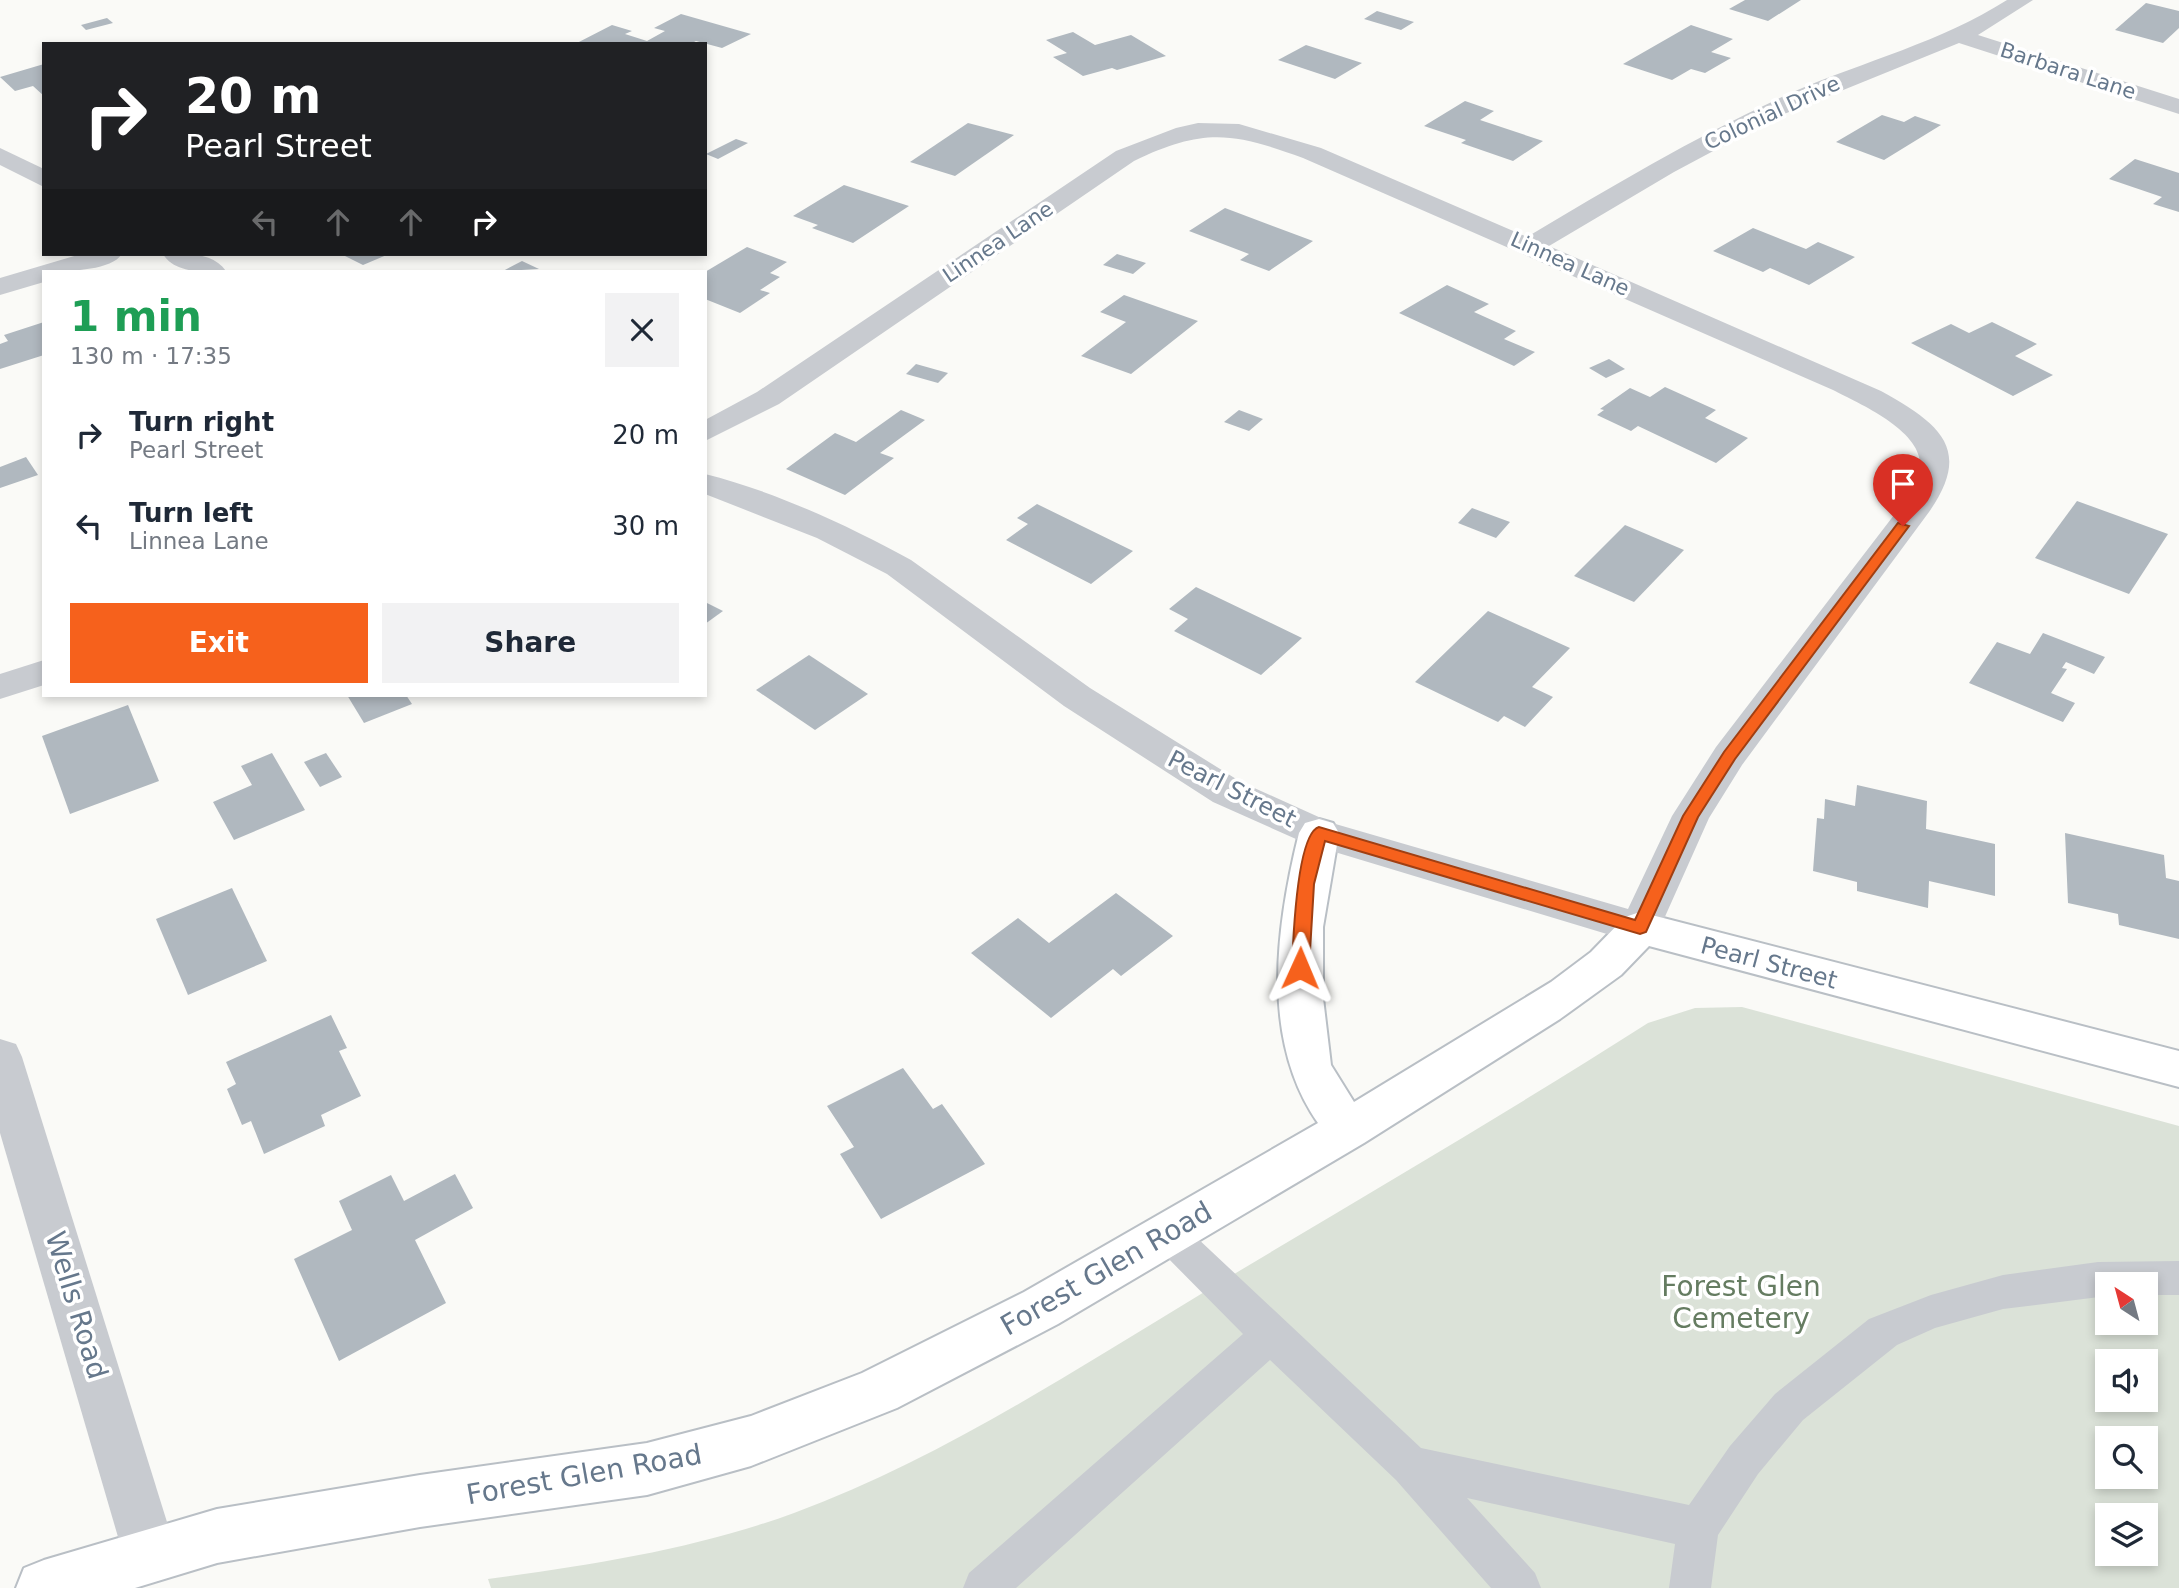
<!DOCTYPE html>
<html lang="en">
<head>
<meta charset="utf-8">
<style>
  :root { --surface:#fff; --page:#f2f2f3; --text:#1f2937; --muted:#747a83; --accent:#f6611c }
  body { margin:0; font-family:"DejaVu Sans",sans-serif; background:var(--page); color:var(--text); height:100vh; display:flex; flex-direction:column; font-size:26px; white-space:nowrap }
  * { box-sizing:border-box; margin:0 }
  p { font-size:23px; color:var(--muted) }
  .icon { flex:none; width:38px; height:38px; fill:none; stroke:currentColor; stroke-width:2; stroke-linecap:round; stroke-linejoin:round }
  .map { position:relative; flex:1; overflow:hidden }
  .panel { position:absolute; left:42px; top:270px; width:665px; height:427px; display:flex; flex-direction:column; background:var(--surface); border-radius:0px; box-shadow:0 4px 10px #0003 }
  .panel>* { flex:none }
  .banner { position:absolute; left:42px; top:42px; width:665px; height:214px; border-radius:0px; box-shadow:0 4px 10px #0003; background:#202124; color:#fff; overflow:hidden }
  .needle { width:46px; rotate:324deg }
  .controls { position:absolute; left:2095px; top:1272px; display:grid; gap:14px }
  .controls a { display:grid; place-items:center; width:63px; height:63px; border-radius:0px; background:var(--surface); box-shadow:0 4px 10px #0003; font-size:35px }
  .pin { position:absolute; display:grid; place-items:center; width:60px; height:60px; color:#fff; margin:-72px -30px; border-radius:50% 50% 50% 0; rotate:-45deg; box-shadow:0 0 7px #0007 }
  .pin .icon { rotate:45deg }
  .me { position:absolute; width:77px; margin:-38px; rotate:1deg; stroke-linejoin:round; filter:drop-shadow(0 0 5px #0008) }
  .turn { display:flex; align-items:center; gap:24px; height:147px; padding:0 28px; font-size:32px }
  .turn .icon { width:91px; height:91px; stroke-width:2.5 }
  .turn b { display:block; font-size:49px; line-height:60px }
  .lanes { display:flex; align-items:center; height:66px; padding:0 28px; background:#0003; justify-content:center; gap:35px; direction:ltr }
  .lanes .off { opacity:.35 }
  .round { display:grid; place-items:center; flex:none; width:74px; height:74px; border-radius:0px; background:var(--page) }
  .head { display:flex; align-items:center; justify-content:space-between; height:119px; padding:0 28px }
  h1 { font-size:42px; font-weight:800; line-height:52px; color:#1e9e55 }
  .action { display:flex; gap:14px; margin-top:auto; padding:14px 28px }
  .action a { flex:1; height:80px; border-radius:0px; background:var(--accent); color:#fff; font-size:28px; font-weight:800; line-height:80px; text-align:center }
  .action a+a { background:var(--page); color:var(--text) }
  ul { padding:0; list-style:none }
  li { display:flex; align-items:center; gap:21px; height:91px; padding:0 28px }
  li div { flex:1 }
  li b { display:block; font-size:26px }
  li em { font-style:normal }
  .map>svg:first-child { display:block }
  .green { fill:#dbe2d8; fill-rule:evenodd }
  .building { fill:#b0b8bf }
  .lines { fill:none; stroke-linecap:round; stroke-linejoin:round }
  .secondary-casing { stroke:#b9bfc5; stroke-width:4 }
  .lane { fill:#c8cbd0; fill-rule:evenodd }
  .street { fill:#c8cbd0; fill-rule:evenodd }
  .secondary { fill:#fff; fill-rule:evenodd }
  .route { fill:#f6611c; stroke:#a03f12; stroke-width:2 }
  .labels { text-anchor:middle; stroke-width:7; stroke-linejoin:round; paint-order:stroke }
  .far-street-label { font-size:21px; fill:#66788c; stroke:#fff }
  .street-label { font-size:24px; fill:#66788c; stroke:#fff }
  .near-street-label { font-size:28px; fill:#66788c; stroke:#fff }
  .near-park-label { font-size:28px; fill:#657c61; stroke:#fff }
</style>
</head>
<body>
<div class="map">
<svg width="2179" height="1588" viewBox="0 0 2179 1588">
  <rect width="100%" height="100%" fill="#fafaf7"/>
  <path class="green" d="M1742 1007 2179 1126V1588H491L488 1579C591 1565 696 1549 794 1513 938 1460 1070 1373 1201 1294 1350 1204 1501 1117 1648 1023L1695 1008ZM2107 1284H2146V1323H2107ZM2107 1362H2146V1400H2107ZM2107 1438H2146V1477H2107ZM2107 1516H2146V1554H2107Z"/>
  <g class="building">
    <path d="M1745 0H1801L1768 21 1729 9Z"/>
    <path d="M2146 3 2179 11V28L2163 43 2115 30Z"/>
    <path d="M1377 11 1414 22 1401 30 1364 19Z"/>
    <path d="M681 14 751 34 722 48 696 41 690 44H575L612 25 632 31 625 34 647 41 665 31 654 28Z"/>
    <path d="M107 18 113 23 86 30 81 25Z"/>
    <path d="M1691 25 1733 39 1711 52 1731 58 1705 73 1691 69 1672 80 1623 64Z"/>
    <path d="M1073 32 1095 45 1131 35 1166 56 1117 70 1112 68 1083 76 1053 57 1067 53 1046 40Z"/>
    <path d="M1306 45 1362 63 1335 79 1278 60Z"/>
    <path d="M44 64V96L33 86 15 91 0 77Z"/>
    <path d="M1465 101 1494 111 1480 120 1543 141 1513 161 1461 143 1466 140 1424 126Z"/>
    <path d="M1882 115 1904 122 1915 116 1941 125 1884 160 1836 142Z"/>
    <path d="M968 123 1014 135 955 176 910 162Z"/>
    <path d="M736 139 748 143 718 159 706 154Z"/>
    <path d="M2135 159 2179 173V212L2153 204 2162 197 2109 179Z"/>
    <path d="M844 185 909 206 853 243 812 228 818 225 793 216Z"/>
    <path d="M1225 208 1313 241 1269 271 1240 260 1249 254 1189 231Z"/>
    <path d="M1753 228 1806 249 1818 242 1855 257 1809 285 1770 268 1763 272 1713 251Z"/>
    <path d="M747 247 787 262 770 273 780 277 760 290 770 293 740 313 705 299V272Z"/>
    <path d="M341 254H389L363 265Z"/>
    <path d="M1117 254 1146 263 1133 274 1103 265Z"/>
    <path d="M522 261 539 269 503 271Z"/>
    <path d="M1447 285 1489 304 1474 312 1516 331 1504 339 1535 352 1514 366 1399 313Z"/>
    <path d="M1124 295 1198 321 1131 374 1081 356 1126 322 1100 312Z"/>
    <path d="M44 322V355L0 369V344L8 341 4 335Z"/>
    <path d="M1992 322 2037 344 2015 356 2053 375 2013 396 1911 343 1951 324 1969 333Z"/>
    <path d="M1609 359 1625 369 1606 378 1589 368Z"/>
    <path d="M916 364 948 373 938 383 906 374Z"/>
    <path d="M1665 387 1716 410 1705 418 1748 438 1716 463 1638 426 1631 431 1597 415 1604 410 1600 409 1630 388 1650 397Z"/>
    <path d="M901 410 925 420 880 453 894 458 845 495 786 469 835 433 856 442Z"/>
    <path d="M1239 410 1263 419 1249 431 1224 422Z"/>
    <path d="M26 457 38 475 0 488V467Z"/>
    <path d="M2077 501 2168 534 2129 594 2035 558Z"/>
    <path d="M1037 504 1133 551 1091 584 1006 540 1028 524 1017 518Z"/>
    <path d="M1472 508 1510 522 1496 538 1458 523Z"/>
    <path d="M1625 525 1684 550 1634 602 1574 576Z"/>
    <path d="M1196 587 1302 638 1261 675 1174 631 1188 619 1169 609Z"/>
    <path d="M705 602 723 611 705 624Z"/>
    <path d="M1488 611 1570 648 1532 687 1553 697 1525 727 1504 716 1498 722 1415 682Z"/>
    <path d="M2043 633 2105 657 2094 674 2066 662 2062 668 2067 669 2051 693 2075 703 2063 722 1969 683 1997 642 2030 654Z"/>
    <path d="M809 655 868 694 815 730 756 690Z"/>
    <path d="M347 695H406L412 704 364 723Z"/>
    <path d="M128 705 159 781 70 814 42 736Z"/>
    <path d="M272 753 305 810 234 840 213 802 252 785 241 766Z"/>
    <path d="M326 753 342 777 320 787 304 762Z"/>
    <path d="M1857 785 1927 801 1926 829 1995 844V896L1929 881 1928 908 1857 891V882L1813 871 1817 818 1824 819 1825 799 1855 806Z"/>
    <path d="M2065 833 2164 855 2166 878 2179 881V939L2119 925 2118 914 2068 903Z"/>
    <path d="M232 888 267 961 188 995 156 919Z"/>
    <path d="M1116 893 1173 936 1121 976 1113 969 1051 1018 971 953 1018 918 1049 943Z"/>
    <path d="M331 1015 347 1048 339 1051 361 1096 321 1115 325 1126 264 1154 251 1121 242 1125 227 1089 236 1084 226 1062Z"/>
    <path d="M903 1068 933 1109 942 1104 985 1164 881 1219 840 1154 854 1147 827 1106Z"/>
    <path d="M455 1174 473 1208 415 1240 446 1303 339 1361 294 1259 352 1230 339 1201 391 1175 404 1201Z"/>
  </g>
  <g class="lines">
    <defs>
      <path id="secondary" d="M1319 819 1333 823 1339 833 1323 927V998L1331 1065 1354 1102 1551 982 1591 952 1625 917 1640 912 2179 1051V1087L1649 946 1621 975 1560 1019 1364 1143 1058 1324 897 1408 751 1466 647 1495 420 1527 217 1563 135 1588H16L24 1568 44 1560 217 1509 420 1475 647 1443 751 1416 862 1373 1024 1292 1318 1123C1260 1040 1276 926 1299 833L1305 823Z"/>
    </defs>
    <use href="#secondary" class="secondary-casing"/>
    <path class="lane" d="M1166 1216 1179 1221 1421 1448 1689 1505 1730 1446 1775 1394 1869 1319 1931 1295 2003 1275 2098 1262 2179 1261V1295H2146V1284H2107V1296L2003 1309 1935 1328 1897 1345 1803 1420 1758 1474 1718 1535 1711 1588H1669L1675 1544 1467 1498 1535 1573 1541 1588H1491L1396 1480 1270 1360 1016 1588H963L969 1573 1243 1334 1153 1243 1148 1232 1153 1221Z"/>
    <g class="street">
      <path d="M2007 0H2033L1978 35 2179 99V114L1959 43 1777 117 1674 172 1549 246 1881 391C1938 423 1974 448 1929 512L1742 765 1709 818 1655 939 1640 944 1305 843 1213 802 1064 706 887 574 817 538 705 494V474C774 491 849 526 911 560L1090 688 1241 782 1332 823 1628 909 1672 816 1716 747 1904 502C1910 491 1919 479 1920 467 1923 431 1860 404 1833 390L1303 158C1232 132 1203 128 1134 161L779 404 705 441V420L757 392 1116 151 1176 128 1198 123 1239 124 1321 148 1527 237C1614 185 1701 133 1793 92 1865 61 1941 42 2007 0Z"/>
      <path d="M0 148 44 169V187L0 165Z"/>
      <path d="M81 254H122C110 272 64 271 44 271V282L0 295V278Z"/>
      <path d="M163 254C184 254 212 251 226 271 205 272 175 274 163 254Z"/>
      <path d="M44 660V685L0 699V674Z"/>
      <path d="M0 1039 16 1044 22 1057 177 1554 169 1573 150 1581 131 1573 123 1554 0 1133Z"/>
    </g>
    <use href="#secondary" class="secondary"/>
  </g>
  <path class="route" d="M1898 523 1909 526 1735 759 1698 817 1646 932 1640 934 1325 841 1314 884 1309 968 1300 975 1294 973 1292 968C1293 945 1296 834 1319 827L1635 920 1683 816 1724 752Z"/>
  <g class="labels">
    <g class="far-street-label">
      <text transform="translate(2068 71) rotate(18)" y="7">Barbara Lane</text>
      <text transform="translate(1772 113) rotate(-25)" y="7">Colonial Drive</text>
      <text transform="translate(998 242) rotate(-34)" y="7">Linnea Lane</text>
      <text transform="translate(1570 264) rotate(24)" y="7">Linnea Lane</text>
    </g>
    <g class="street-label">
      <text transform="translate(1232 789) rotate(27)" y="8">Pearl Street</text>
      <text transform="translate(1769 963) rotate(15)" y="8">Pearl Street</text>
    </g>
    <g class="near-street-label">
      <text transform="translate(1106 1268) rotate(-30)" y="10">Forest Glen Road</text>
      <text transform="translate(77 1305) rotate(73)" y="10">Wells Road</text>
      <text transform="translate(584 1474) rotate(-10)" y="10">Forest Glen Road</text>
    </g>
    <g class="near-park-label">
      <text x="1741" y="1296">Forest Glen<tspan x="1741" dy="32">Cemetery</tspan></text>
    </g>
  </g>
</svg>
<div class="controls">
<a><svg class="needle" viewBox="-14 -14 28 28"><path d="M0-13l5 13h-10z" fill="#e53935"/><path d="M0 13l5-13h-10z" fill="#747a83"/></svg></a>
<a><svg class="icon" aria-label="sound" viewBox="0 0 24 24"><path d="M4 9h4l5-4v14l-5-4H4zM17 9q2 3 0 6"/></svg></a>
<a><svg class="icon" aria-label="search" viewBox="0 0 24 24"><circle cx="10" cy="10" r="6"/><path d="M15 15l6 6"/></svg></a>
<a><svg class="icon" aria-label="layers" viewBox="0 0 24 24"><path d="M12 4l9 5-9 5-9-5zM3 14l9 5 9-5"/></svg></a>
</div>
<div class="pin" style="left:1903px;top:526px;background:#d93025"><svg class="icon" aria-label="arrive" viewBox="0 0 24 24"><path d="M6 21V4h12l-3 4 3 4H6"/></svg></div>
<svg class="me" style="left:1300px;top:968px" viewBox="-20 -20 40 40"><path d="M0-17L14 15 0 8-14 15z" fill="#f6611c" stroke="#fff" stroke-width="4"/></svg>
<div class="banner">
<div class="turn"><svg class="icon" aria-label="right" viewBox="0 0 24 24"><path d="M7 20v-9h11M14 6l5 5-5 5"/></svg><div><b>20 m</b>Pearl Street</div></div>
<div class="lanes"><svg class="icon off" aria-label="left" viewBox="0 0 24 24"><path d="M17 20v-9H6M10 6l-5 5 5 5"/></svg><svg class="icon off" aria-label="ahead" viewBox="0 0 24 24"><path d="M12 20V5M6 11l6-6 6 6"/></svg><svg class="icon off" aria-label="ahead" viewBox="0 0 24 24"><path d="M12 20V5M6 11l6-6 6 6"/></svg><svg class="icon" aria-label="right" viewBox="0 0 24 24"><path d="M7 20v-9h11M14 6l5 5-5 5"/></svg></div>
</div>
<section class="panel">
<div class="head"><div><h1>1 min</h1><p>130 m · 17:35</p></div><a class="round"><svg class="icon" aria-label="close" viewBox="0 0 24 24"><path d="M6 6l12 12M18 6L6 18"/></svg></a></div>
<ul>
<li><svg class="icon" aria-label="right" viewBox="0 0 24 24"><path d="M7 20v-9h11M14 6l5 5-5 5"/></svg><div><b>Turn right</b><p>Pearl Street</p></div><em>20 m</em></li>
<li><svg class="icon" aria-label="left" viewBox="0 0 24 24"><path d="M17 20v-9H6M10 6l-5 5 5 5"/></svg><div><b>Turn left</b><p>Linnea Lane</p></div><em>30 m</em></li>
</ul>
<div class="action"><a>Exit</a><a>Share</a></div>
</section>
</div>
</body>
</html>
